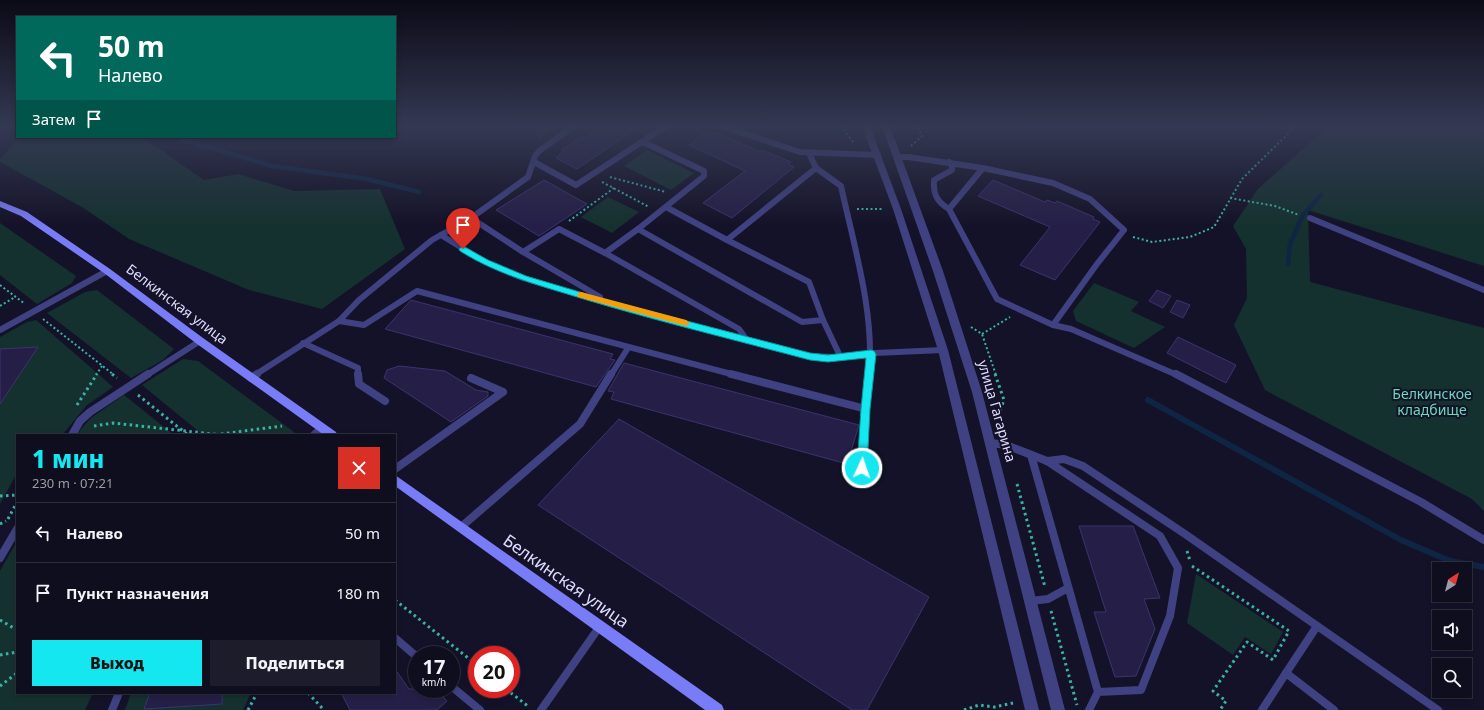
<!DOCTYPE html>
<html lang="ru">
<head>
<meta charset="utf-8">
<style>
  :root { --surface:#0f0e1e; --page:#1d1c2b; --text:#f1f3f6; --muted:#9b9ca4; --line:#2f2e3c; --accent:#14e7f0 }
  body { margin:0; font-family:"Noto Sans",sans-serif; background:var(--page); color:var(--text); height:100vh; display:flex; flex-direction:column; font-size:15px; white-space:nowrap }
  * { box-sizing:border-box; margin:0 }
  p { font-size:13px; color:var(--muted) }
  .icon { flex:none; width:22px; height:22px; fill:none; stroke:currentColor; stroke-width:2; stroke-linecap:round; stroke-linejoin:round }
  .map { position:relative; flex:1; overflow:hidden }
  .drawer { position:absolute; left:16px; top:434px; width:380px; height:260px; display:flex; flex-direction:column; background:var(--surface); border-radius:0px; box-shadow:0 2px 6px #0003,0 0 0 1px var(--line) }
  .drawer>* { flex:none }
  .guide { position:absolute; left:16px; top:16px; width:380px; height:122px; border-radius:0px; box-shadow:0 2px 6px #0003,0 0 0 1px var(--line); background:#00695c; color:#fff; overflow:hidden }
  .needle { width:26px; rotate:36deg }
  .controls { position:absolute; left:1432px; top:562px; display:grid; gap:8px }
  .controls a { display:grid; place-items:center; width:40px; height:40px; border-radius:0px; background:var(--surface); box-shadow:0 2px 6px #0003,0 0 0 1px var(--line); font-size:20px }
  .speed { position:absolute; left:408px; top:646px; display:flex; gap:8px; font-size:20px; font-weight:700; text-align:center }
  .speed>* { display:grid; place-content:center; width:52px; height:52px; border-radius:50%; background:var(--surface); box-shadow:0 2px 6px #0003,0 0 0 1px var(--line); line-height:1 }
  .speed small { font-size:10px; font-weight:400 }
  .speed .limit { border:6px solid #d22; background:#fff; color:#111 }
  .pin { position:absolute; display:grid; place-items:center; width:34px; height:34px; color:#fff; margin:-41px -17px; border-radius:50% 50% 50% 0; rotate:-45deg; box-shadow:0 0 4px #0007 }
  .pin .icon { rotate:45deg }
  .me { position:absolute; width:44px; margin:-22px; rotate:3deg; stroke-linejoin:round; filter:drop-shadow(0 0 3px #0008) }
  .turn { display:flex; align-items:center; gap:14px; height:84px; padding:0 16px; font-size:18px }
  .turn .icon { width:52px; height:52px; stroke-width:2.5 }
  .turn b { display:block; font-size:28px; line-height:34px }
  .then { display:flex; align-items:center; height:38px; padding:0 16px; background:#0003; gap:8px; font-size:15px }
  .round { display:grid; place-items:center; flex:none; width:42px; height:42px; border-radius:0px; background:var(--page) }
  .overview { display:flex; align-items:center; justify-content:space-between; height:68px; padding:0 16px }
  h1 { font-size:24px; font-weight:800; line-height:30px; color:var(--accent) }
  .cta { display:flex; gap:8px; margin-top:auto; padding:8px 16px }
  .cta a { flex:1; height:46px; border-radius:0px; background:var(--accent); color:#111; font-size:16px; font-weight:800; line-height:46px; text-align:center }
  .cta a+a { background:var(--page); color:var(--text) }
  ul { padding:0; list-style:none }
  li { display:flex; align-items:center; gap:12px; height:60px; padding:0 16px; border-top:1px solid var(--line) }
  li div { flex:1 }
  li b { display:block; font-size:15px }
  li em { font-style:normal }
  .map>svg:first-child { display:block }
  .green { fill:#15312f }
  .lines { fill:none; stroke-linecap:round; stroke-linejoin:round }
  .stream-far1 { stroke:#0e2544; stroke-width:4.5 }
  .stream { stroke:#0e2544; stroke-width:6 }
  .building { fill:#251f47; stroke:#3b3372 }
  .path-far1 { stroke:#38b3a4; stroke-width:2; stroke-dasharray:2 2.5; stroke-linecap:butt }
  .path { stroke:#38b3a4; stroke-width:3; stroke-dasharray:2.5 3.5; stroke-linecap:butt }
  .lane-far1 { stroke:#404183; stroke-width:6 }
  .lane { stroke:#404183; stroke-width:8 }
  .street { fill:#404183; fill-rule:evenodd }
  .secondary { fill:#787cf6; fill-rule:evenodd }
  .route { fill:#14e7f0; stroke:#0d969c }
  .slow { fill:#f59e0b }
  .labels { text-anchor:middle; stroke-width:4; stroke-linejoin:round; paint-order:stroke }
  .street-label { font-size:14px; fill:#dddbfd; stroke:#141228 }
  .park-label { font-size:14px; fill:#6ad9b7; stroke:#141228 }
  .near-street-label { font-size:17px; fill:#dddbfd; stroke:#141228 }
</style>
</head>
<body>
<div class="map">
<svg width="1484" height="710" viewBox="0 0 1484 710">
  <rect width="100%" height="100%" fill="#141228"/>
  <g class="green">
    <path d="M524 126H556L538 141 537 132Z"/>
    <path d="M1329 126H1484V266L1308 210 1310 282 1484 328V511L1472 499 1265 390 1234 325 1247 298 1246 249 1233 226 1258 189Z"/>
    <path d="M20 137H142L204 180 238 174 294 191 380 189 405 249 322 309 249 290 129 239 82 207 0 162V159Z"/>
    <path d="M647 150 694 173 671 190 624 166Z"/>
    <path d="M608 197 639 212 612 233 581 217Z"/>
    <path d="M0 223 76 276 72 283 37 304 0 275Z"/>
    <path d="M1094 283 1139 302 1131 311 1165 327 1134 348 1076 321 1073 311Z"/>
    <path d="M97 290 174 349 163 360 131 378 47 313 85 292Z"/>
    <path d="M36 320 113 387 87 405 62 435H17V473L0 504V337L27 322Z"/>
    <path d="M183 359 198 361 298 435H203L142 385Z"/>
    <path d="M124 395 174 435H76L91 418Z"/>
    <path d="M17 541V693H93L85 710H0V571Z"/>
    <path d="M1196 574 1283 632 1271 654 1245 637 1233 655 1187 623Z"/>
    <path d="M131 693H251L243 710H125Z"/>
  </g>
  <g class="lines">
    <g class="stream-far1">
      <path d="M180 137 184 140 272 166 367 179 419 192"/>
      <path d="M1304 214 1321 195"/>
      <path d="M1288 264 1290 244 1302 217"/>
    </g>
    <path class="stream" d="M1148 400 1401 540 1450 561 1484 567"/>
  </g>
  <g class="building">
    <path d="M603 126H640L577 169 556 158 564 151 562 150 581 137 584 138Z"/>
    <path d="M708 131 722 135 760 152 762 150 791 162 788 164 794 167 732 218 703 203 745 171 689 145Z"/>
    <path d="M544 180 587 204 539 236 496 210Z"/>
    <path d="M993 180 1045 202 1047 200 1055 203 1057 201 1094 217 1093 219 1100 222 1055 280 1020 265 1050 227 978 196Z"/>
    <path d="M1157 290 1171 296 1163 308 1149 301Z"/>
    <path d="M411 300 613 354 610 359 615 360 596 387 385 329Z"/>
    <path d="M1177 300 1190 305 1183 318 1170 312Z"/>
    <path d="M1178 337 1236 365 1226 383 1167 353Z"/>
    <path d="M38 347 0 404V349Z"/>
    <path d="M624 363 859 425 847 464 611 399 614 392 608 391Z"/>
    <path d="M399 366 445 371 476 390 488 392V396L451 422 384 378 387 370Z"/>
    <path d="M619 419 929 597 867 710H852L538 505Z"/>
    <path d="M1079 526H1133L1160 598 1144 599 1155 629 1136 676 1115 677 1094 612H1106Z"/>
    <path d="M395 669 409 689H436L447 701 437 710H350L341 693H395Z"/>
    <path d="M150 693H222V704L144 709Z"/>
  </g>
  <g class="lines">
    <g class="path-far1">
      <path d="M841 126 853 142"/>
      <path d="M911 146 922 136 917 126"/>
      <path d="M610 177 666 192"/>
      <path d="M602 182 649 207"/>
      <path d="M1230 198 1275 206 1299 215"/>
      <path d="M857 209H884"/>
      <path d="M569 221 614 188"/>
      <path d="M1133 237 1152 242 1190 237 1214 227 1242 179 1296 126"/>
      <path d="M0 285 25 304"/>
      <path d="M0 306 15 297"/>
      <path d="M43 319 114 375"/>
      <path d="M971 327 982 334 996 375"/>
      <path d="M982 334 1010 317"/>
      <path d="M96 375 102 366"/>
    </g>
    <g class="path">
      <path d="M112 374 117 378"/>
      <path d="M995 374 1004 400 998 416"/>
      <path d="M138 395 188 435"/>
      <path d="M77 405 97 374"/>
      <path d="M94 426 113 423 222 435"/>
      <path d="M221 434 282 426"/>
      <path d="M1017 484 1045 587"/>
      <path d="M0 496 17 495"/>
      <path d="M8 519 17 502"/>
      <path d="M0 524 6 521"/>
      <path d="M1187 551 1190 561"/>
      <path d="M1192 566 1289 631 1273 660 1247 642 1213 691 1226 701 1220 710"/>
      <path d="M395 600 477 665"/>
      <path d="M1051 611 1077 705"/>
      <path d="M0 620 17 630"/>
      <path d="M0 655 17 652"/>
      <path d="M0 686 17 673"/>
      <path d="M506 689 529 707"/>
      <path d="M308 693 324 710"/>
      <path d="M248 710 257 693"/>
      <path d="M964 710 979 705 994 707 1013 703"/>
    </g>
    <g class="lane-far1">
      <path d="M722 126 800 152 878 155"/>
      <path d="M643 142 704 171V176L638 229 605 253 739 329 746 339"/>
      <path d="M809 153 816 168 841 186C854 246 875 314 869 375"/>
      <path d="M897 157H908L983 168"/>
      <path d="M534 162 576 185 666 126"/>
      <path d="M949 162 952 166V170L934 180C933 194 937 202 949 209"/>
      <path d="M983 168 1053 183 1090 199 1124 230 1097 264 1053 325 997 299 949 209Z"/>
      <path d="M666 207 727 240 816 168"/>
      <path d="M471 218 523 252 559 229 605 253"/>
      <path d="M1310 218 1484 290"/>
      <path d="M638 229 802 322 823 320"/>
      <path d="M441 235 485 262 523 278 610 304 810 356 835 357 875 353 943 350"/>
      <path d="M727 240 809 282 823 320 841 358"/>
      <path d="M523 252 600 297"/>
      <path d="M339 321 364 325 417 291 735 375"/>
      <path d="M1053 325 1071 329 1177 375"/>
      <path d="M0 330 107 271"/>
      <path d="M303 343 358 368V375"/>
      <path d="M147 375 200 341"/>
      <path d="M255 375 339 321 359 300 432 240 471 218 528 177 535 156 539 151 574 126"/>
      <path d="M611 375 628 348"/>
    </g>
    <g class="lane">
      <path d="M358 374 359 384 385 401"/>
      <path d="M731 374 866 409 862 468"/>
      <path d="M1176 374 1421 502 1484 540"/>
      <path d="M251 378 257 374"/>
      <path d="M866 409 869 374"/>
      <path d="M72 435 80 421 90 412 148 374"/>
      <path d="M314 435 322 428"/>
      <path d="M991 443 1006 445 1047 461 1160 536 1178 568 1170 616 1141 690 1098 692 1089 710"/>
      <path d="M1031 455 1098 692"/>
      <path d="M1047 461 1064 459 1083 466 1185 534 1438 710"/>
      <path d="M395 469 503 392 471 378"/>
      <path d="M461 527 580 424 611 374"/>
      <path d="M0 558 17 529"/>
      <path d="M1031 601 1048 599 1068 588"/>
      <path d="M395 638 417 657"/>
      <path d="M1286 673 1317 626"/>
      <path d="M451 686 480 710"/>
      <path d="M112 710 119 693"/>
      <path d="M541 710 600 626"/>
      <path d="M1262 710 1286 673 1334 710"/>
    </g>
    <g class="street">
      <path d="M862 126H870L901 209 948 350 1039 710H1025L938 350 893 209Z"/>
      <path d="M882 126H890L943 271 982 392 1065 710H1051L972 392 933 271Z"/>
    </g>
    <g class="secondary">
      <path d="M0 201 27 212 110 269 203 338 336 432 337 435H324L197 344 104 273 21 216 0 207Z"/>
      <path d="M395 475 722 705 724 710H705L395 486Z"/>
    </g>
  </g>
  <linearGradient id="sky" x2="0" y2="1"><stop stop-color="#0b0a16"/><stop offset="0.56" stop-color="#343953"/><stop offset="1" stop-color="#343953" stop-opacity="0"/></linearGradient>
  <rect width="1484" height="226" fill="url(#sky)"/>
  <path class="route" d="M463 246 488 260 526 276 610 301 810 353 828 355 871 350 874 351 876 354 870 409 867 468 866 471 862 473 859 471 857 468 861 409 866 358 828 362 810 360C735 340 661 322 587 300 542 286 500 276 460 251L459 249Z"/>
  <path class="slow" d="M581 292 686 320 690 323 686 326 578 297 577 295 578 293Z"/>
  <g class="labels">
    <g class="street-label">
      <text transform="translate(177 304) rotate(37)" y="5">Белкинская улица</text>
      <text transform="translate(997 411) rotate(74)" y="5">улица Гагарина</text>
    </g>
    <g class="park-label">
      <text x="1432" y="399">Белкинское<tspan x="1432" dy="16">кладбище</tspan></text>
    </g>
    <g class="near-street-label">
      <text transform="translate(566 581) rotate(35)" y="6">Белкинская улица</text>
    </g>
  </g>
</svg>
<div class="controls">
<a><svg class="needle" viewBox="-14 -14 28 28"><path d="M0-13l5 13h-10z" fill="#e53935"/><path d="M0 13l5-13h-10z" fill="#9b9ca4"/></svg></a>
<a><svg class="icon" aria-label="sound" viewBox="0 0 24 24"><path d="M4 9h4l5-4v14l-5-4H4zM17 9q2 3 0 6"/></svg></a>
<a><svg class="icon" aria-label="search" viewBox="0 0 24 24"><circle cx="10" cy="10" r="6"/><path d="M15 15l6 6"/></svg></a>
</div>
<div class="speed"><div>17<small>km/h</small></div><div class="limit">20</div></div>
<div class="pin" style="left:463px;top:249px;background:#d93025"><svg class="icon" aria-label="arrive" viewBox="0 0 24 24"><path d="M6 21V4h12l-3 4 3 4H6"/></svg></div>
<svg class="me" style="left:862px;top:468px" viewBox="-20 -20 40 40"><circle r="17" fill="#14e7f0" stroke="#fff" stroke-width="3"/><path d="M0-11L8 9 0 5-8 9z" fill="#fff"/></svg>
<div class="guide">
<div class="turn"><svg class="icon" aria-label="left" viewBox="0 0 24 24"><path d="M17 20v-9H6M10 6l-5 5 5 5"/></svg><div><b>50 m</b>Налево</div></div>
<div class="then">Затем<svg class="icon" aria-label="arrive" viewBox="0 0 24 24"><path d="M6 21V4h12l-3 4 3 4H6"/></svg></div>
</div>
<section class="drawer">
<div class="overview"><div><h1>1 мин</h1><p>230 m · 07:21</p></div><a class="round" style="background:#d93025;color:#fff"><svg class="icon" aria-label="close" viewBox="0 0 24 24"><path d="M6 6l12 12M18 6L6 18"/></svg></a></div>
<ul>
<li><svg class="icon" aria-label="left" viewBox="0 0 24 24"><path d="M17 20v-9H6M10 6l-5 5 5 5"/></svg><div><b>Налево</b></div><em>50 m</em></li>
<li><svg class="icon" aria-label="arrive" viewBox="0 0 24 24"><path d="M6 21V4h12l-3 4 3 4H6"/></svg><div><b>Пункт назначения</b></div><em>180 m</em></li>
</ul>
<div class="cta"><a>Выход</a><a>Поделиться</a></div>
</section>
</div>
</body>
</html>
